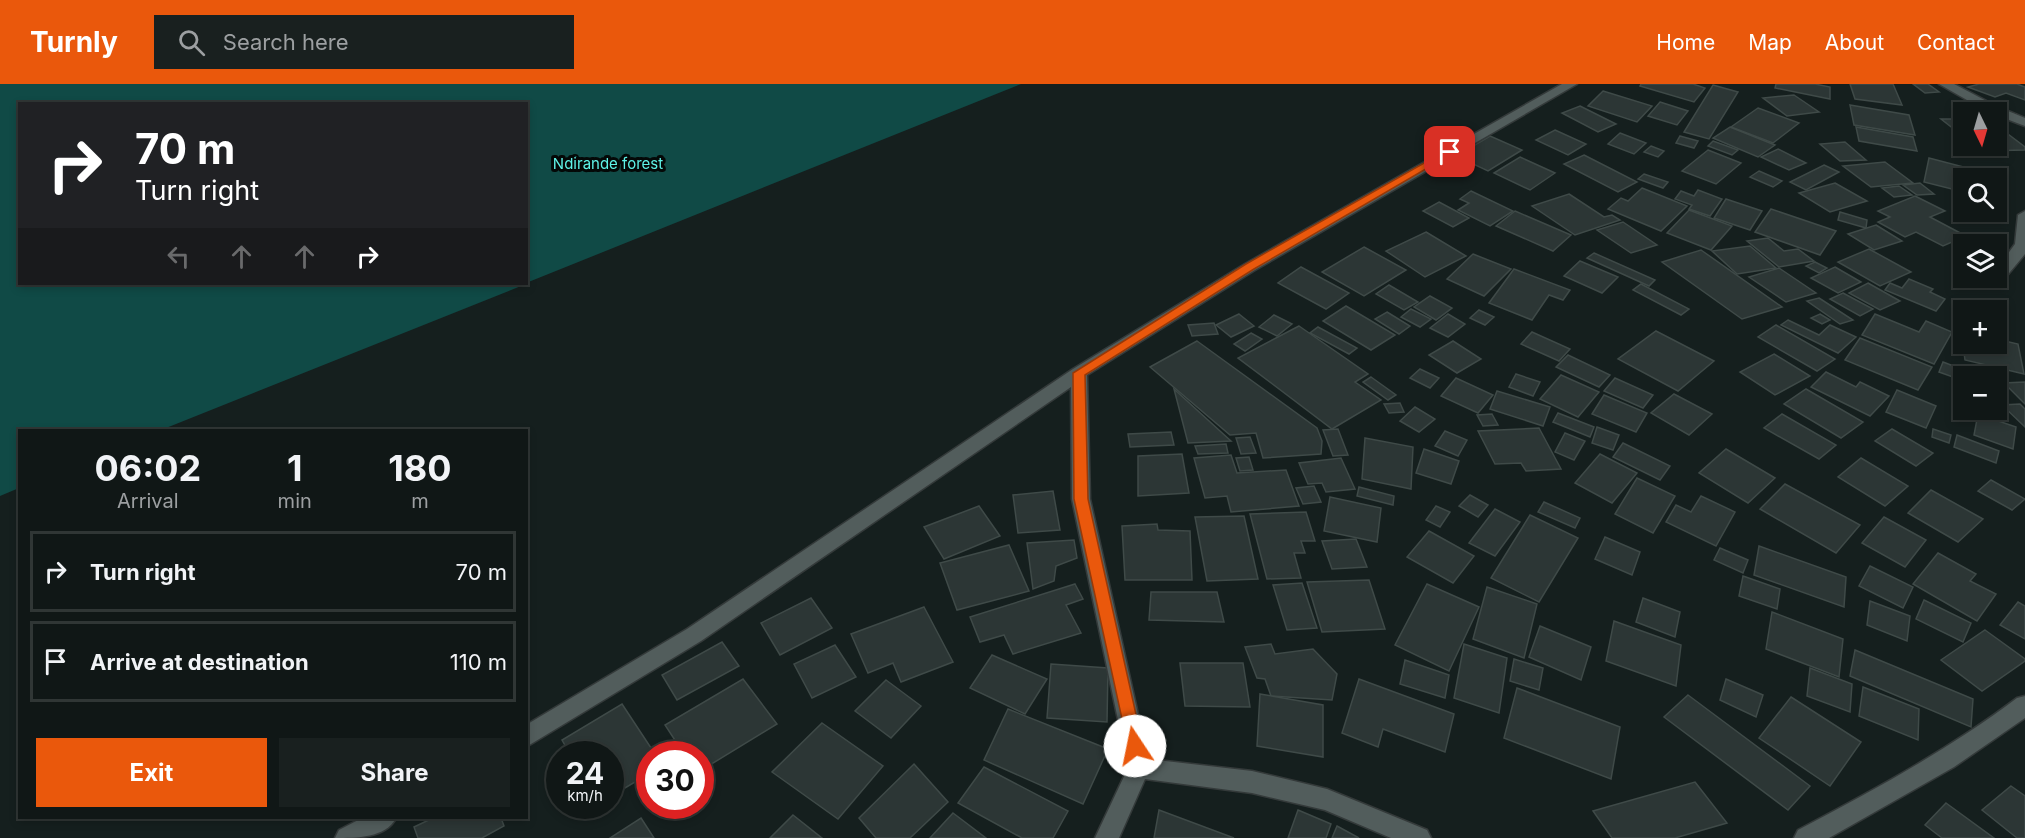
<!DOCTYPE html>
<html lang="en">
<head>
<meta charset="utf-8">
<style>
  :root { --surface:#101716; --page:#19201f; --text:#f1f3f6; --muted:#9c9fa1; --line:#303635; --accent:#ea580c }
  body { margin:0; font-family:Inter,sans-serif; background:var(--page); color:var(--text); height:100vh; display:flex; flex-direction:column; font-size:22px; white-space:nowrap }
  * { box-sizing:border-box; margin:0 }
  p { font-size:20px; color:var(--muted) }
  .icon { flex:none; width:33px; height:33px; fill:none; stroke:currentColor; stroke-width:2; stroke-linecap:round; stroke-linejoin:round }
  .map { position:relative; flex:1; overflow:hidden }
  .details { position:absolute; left:18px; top:345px; width:510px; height:390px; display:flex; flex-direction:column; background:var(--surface); border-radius:0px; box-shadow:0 3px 9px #0003,0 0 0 2px var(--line) }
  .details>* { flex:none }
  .top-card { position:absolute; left:18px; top:18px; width:510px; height:183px; border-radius:0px; box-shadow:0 3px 9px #0003,0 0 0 2px var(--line); background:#202124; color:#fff; overflow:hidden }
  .needle { width:39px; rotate:175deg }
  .fabs { position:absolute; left:1953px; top:18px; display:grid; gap:12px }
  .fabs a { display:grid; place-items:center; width:54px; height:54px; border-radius:0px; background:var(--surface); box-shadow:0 3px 9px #0003,0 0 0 2px var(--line); font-size:30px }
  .speed { position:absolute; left:546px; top:657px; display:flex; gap:12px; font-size:30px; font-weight:700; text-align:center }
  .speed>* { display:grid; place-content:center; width:78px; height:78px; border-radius:50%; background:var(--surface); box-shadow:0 3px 9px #0003,0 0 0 2px var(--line); line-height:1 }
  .speed small { font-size:15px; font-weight:400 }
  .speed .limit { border:9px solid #d22; background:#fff; color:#111 }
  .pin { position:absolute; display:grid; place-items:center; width:51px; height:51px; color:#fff; margin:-26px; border-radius:12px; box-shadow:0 3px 9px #0006 }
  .me { position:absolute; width:66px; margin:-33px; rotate:349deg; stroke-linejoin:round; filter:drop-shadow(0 0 4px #0008) }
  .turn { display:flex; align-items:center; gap:21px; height:126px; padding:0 18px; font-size:27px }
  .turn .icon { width:78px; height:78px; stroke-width:2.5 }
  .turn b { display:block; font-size:42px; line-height:51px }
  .lanes { display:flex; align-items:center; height:57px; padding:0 18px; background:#0003; justify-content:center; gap:30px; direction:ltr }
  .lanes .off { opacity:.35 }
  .eta { display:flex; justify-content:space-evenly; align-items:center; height:102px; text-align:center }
  .eta b { font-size:36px; font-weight:700; line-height:42px }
  .primary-button { display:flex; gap:12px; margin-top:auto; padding:12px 18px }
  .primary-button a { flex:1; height:69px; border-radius:0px; background:var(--accent); color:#fff; font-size:24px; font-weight:700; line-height:69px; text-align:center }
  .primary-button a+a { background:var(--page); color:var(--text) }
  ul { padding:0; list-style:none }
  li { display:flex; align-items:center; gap:18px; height:81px; margin:0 12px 9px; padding:0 6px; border:3px solid var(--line); border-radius:0px }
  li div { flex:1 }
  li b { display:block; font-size:22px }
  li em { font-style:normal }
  header { display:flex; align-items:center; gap:36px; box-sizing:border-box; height:84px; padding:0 30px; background:var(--accent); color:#fff }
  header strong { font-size:28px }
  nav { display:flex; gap:33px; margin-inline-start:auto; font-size:21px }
  .search { width:420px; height:54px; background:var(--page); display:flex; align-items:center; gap:15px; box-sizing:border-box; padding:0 21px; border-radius:0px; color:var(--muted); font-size:22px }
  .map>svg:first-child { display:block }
  .green { fill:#104a46 }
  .building { fill:#2c3635; stroke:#3f4a48; stroke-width:1.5 }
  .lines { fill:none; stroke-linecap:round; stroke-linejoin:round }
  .minor-casing { stroke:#343a3a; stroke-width:3 }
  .minor { fill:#525d5c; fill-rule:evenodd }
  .route { fill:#ea580c; stroke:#983908; stroke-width:1.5 }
  .labels { text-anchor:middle; stroke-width:6; stroke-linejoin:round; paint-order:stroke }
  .far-park-label { font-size:15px; fill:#5ef2e7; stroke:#040807 }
</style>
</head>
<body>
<header>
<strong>Turnly</strong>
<div class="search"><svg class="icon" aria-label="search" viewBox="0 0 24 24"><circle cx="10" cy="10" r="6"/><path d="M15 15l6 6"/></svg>Search here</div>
<nav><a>Home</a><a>Map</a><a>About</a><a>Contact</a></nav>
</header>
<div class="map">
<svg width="2025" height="754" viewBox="0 0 2025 754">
  <rect width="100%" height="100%" fill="#151f1e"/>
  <path class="green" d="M0 0H1021L526 199V20H20V200H526L161 346H20L19 404 0 412Z"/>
  <g class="building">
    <path d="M1641 0H1693L1705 4 1694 18 1640 2Z"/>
    <path d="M1776 0H1815L1830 3V15L1775 4Z"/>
    <path d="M1850 0H1893L1902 21 1855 15Z"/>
    <path d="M1913 0H1928L1939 8 1925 9Z"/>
    <path d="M1979 0H2017L2025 3V16L2006 9 1995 13 1968 3Z"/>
    <path d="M1713 1 1738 8 1709 55 1684 48Z"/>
    <path d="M1603 7 1652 22 1637 38 1588 22Z"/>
    <path d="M1794 11 1819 28 1787 32 1763 14Z"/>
    <path d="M1660 18 1688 27 1677 41 1648 32Z"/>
    <path d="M1850 21 1909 31 1915 51 1854 41Z"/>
    <path d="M1580 22 1616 40 1598 48 1562 29Z"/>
    <path d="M1758 24 1799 39 1773 59 1731 43Z"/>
    <path d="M1941 35H1964V53Z"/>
    <path d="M1996 41 2025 63V66L1981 67 1974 62H1996Z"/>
    <path d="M1730 43 1775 61 1758 73 1713 54Z"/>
    <path d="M1856 43 1913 53 1917 67 1859 57Z"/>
    <path d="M1555 46 1586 60 1568 71 1536 56Z"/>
    <path d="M1620 49 1646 59 1634 70 1608 60Z"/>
    <path d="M1490 52 1522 66 1488 87 1456 72Z"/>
    <path d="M1680 52 1698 57 1694 64 1676 59Z"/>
    <path d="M1713 57 1738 66 1732 71 1708 62Z"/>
    <path d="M1845 58 1866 76 1840 77 1820 60Z"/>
    <path d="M1651 62 1664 67 1658 73 1644 68Z"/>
    <path d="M1778 65 1806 79 1789 86 1761 73Z"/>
    <path d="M1708 66 1741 79 1716 100 1682 87Z"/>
    <path d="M1584 71 1637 98 1618 108 1564 80Z"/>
    <path d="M1520 73 1555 89 1530 106 1494 89Z"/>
    <path d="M1929 74 1975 86 1973 92 1981 94H1964V108L1924 98Z"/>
    <path d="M1885 78 1913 99 1871 103 1843 82Z"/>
    <path d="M1824 81 1839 88 1806 106 1790 98Z"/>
    <path d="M1759 87 1782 97 1773 103 1750 93Z"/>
    <path d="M1644 90 1668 98 1663 104 1638 95Z"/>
    <path d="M1835 99 1867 117 1830 128 1799 109Z"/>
    <path d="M1920 99 1934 110 1917 111 1903 101Z"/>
    <path d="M1899 102 1912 111 1894 113 1882 104Z"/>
    <path d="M1642 104 1687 122 1661 147 1608 125 1621 114 1628 117Z"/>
    <path d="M1698 106 1722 115 1710 132 1689 125 1692 121 1675 115 1681 107 1694 112Z"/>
    <path d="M1471 107 1513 127 1490 142 1458 126 1469 119 1460 115Z"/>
    <path d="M1569 110 1604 133 1612 131 1620 136 1575 151 1532 122Z"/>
    <path d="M1915 112 1945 127 1930 133 1966 152 1943 162 1916 148 1905 153 1878 138 1890 133 1878 127Z"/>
    <path d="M1726 115 1762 127 1750 146 1714 134Z"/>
    <path d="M1439 118 1469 134 1453 143 1423 127Z"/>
    <path d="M1771 125 1836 147 1820 171 1755 148Z"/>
    <path d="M1689 126 1732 142 1711 166 1667 149Z"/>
    <path d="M1515 127 1571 151 1553 167 1496 142Z"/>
    <path d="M1840 128 1867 136 1866 144 1838 136Z"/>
    <path d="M1623 138 1657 161 1631 169 1597 146Z"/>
    <path d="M1876 141 1902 157 1874 166 1848 150Z"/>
    <path d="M1426 148 1466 172 1425 193 1386 167Z"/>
    <path d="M1768 154 1784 167 1798 165 1814 177 1779 183 1747 157Z"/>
    <path d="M1750 162 1776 184 1737 190 1712 167Z"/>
    <path d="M1364 163 1406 186 1364 212 1322 188Z"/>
    <path d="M1869 165 1911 188 1880 202 1838 178Z"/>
    <path d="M1701 166 1782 223 1742 235 1662 178Z"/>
    <path d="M1594 169 1655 196 1649 202 1587 174Z"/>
    <path d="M1473 170 1511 185 1484 212 1447 195Z"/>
    <path d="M1580 177 1618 193 1602 209 1564 192Z"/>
    <path d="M1815 178 1827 184 1819 189 1806 182Z"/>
    <path d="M1301 183 1349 209 1326 225 1278 199Z"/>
    <path d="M1835 183 1861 198 1838 209 1811 194Z"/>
    <path d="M1779 184 1816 209 1786 218 1749 193Z"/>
    <path d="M1514 185 1570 206 1563 216 1549 211 1532 236 1489 219Z"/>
    <path d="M1909 195 1933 205 1930 208 1945 215 1936 227 1885 206 1890 199 1902 204Z"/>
    <path d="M1868 199 1900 217 1880 226 1849 209Z"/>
    <path d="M1641 200 1689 225 1681 231 1633 206Z"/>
    <path d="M1389 201 1418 218 1404 226 1376 210Z"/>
    <path d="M1843 209 1873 225 1860 232 1830 215Z"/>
    <path d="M1430 212 1452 224 1436 236 1414 223Z"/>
    <path d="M1819 214 1853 236 1840 240 1807 217Z"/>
    <path d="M1955 218 1990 226H1964V245L1958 244Z"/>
    <path d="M1346 222 1395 251 1371 266 1323 237Z"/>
    <path d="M1411 225 1431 235 1420 243 1401 233Z"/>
    <path d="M1479 226 1494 233 1485 241 1470 234Z"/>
    <path d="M1387 228 1410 242 1399 250 1375 235Z"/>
    <path d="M1239 230 1254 242 1231 253 1216 241Z"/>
    <path d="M1448 230 1465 240 1448 253 1430 244Z"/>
    <path d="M1820 230 1830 236 1822 240 1811 234Z"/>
    <path d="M1875 230 1919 248 1926 237 1952 248 1934 280 1862 251Z"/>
    <path d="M1274 231 1292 240 1277 252 1259 243Z"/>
    <path d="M1788 236 1819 251 1830 241 1856 253 1838 269 1781 241Z"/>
    <path d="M1214 239 1218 250 1192 252 1188 241Z"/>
    <path d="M1776 241 1835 275 1817 287 1758 253Z"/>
    <path d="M1299 242 1368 290 1355 298 1381 316 1332 345 1238 274Z"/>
    <path d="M1318 243 1357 264 1349 270 1310 249Z"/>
    <path d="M1961 246 1964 247V260H1996V255L2018 260 2024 290 1965 276Z"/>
    <path d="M1656 247 1714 277 1678 307 1618 275Z"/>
    <path d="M1532 248 1570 265 1559 277 1521 260Z"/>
    <path d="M1251 249 1262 255 1245 267 1234 260Z"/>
    <path d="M1860 254 1932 283 1918 306 1845 276Z"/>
    <path d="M1197 257 1317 344 1322 357 1321 370 1263 374 1256 349 1230 351 1150 283Z"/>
    <path d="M1453 257 1481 275 1457 289 1429 271Z"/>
    <path d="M1774 270 1810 292 1775 311 1740 288Z"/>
    <path d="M1568 271 1610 291 1599 303 1556 283Z"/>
    <path d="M1943 278 1972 289 1971 292H1964V297L1939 288Z"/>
    <path d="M1420 285 1439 294 1430 304 1410 294Z"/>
    <path d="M1826 288 1856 303 1860 298 1889 312 1870 332 1811 303Z"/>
    <path d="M1516 290 1540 298 1533 312 1509 303Z"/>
    <path d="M1561 291 1599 308 1578 333 1540 315Z"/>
    <path d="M1371 293 1396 311 1388 316 1363 298Z"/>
    <path d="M1456 294 1493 311 1478 329 1441 312Z"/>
    <path d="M1615 294 1653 311 1643 324 1604 307Z"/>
    <path d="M2025 298V320L2004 299Z"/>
    <path d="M1174 305 1231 357 1188 359Z"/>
    <path d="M1806 305 1863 338 1841 354 1784 320Z"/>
    <path d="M1897 306 1936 322 1926 344 1886 328Z"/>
    <path d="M1497 307 1550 323 1543 342 1490 325Z"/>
    <path d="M1674 310 1712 330 1689 351 1651 329Z"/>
    <path d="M1604 311 1647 329 1636 348 1592 330Z"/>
    <path d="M1400 319 1404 328 1389 329 1384 320Z"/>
    <path d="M2020 320 2025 325V343L2002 321Z"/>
    <path d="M1415 323 1435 335 1419 348 1400 337Z"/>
    <path d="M1558 329 1594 343 1590 353 1553 338Z"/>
    <path d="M1492 330 1498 341 1483 342 1477 331Z"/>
    <path d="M1782 330 1836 361 1819 375 1764 344Z"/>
    <path d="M1978 330 2016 343 2013 365 1974 351Z"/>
    <path d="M1597 343 1619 351 1613 366 1592 359Z"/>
    <path d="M1539 344 1561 385 1526 387 1521 379 1495 380 1478 347Z"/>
    <path d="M1338 345 1348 371 1333 372 1323 346Z"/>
    <path d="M1892 345 1933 369 1916 382 1875 357Z"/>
    <path d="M1933 345 1951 351 1949 359 1932 353Z"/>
    <path d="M1445 347 1467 356 1458 372 1435 362Z"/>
    <path d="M1171 348 1174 361 1130 363 1128 350Z"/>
    <path d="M1565 349 1585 357 1574 376 1555 368Z"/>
    <path d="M1957 351 1999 367 1996 379 1954 363Z"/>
    <path d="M1250 353 1256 369 1241 370 1236 354Z"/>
    <path d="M1365 354 1413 363 1411 405 1362 395Z"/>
    <path d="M1623 359 1670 382 1660 396 1613 373Z"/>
    <path d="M1226 360 1228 369 1198 370 1195 362Z"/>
    <path d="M1424 365 1459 377 1451 400 1416 389Z"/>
    <path d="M1726 365 1775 394 1748 419 1699 389Z"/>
    <path d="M1182 370 1189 409 1138 412V372Z"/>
    <path d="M1600 370 1637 389 1612 419 1575 399Z"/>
    <path d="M1231 371 1237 389 1286 386 1299 422 1231 428 1227 412 1205 414 1194 374Z"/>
    <path d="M1249 373 1253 386 1240 387 1236 374Z"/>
    <path d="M1341 374 1355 405 1326 408 1322 399 1308 400 1299 379Z"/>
    <path d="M1861 374 1908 402 1885 422 1838 393Z"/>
    <path d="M1637 394 1675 412 1653 449 1615 430Z"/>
    <path d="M1991 396 2025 415 2012 426 1978 407Z"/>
    <path d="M1785 400 1860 441 1836 469 1760 425Z"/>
    <path d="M1314 402 1321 418 1303 420 1296 404Z"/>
    <path d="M1359 403 1394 412 1393 421 1357 412Z"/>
    <path d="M1931 406 1983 435 1958 458 1908 429Z"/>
    <path d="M1053 407 1060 446 1018 449 1013 411Z"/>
    <path d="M1470 411 1488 421 1478 433 1459 422Z"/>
    <path d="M1701 412 1735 428 1716 462 1666 438 1676 421 1691 428Z"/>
    <path d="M1330 413 1381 424 1377 458 1324 447Z"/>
    <path d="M1544 418 1580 434 1575 444 1538 428Z"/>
    <path d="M979 422 1000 452 944 475 924 443Z"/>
    <path d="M1436 422 1450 428 1440 443 1426 436Z"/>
    <path d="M1495 425 1520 438 1495 472 1469 459Z"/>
    <path d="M1306 428 1315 457H1301L1305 469H1294L1301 494 1267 495 1250 430Z"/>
    <path d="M1530 431 1578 454 1539 518 1491 494Z"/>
    <path d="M1244 432 1258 495 1207 497 1195 433Z"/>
    <path d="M1884 433 1926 456 1905 483 1862 459Z"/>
    <path d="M1157 440 1158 446 1190 447 1192 496H1125L1122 442Z"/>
    <path d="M1429 447 1474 472 1453 499 1407 473Z"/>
    <path d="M1605 453 1640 468 1632 491 1595 475Z"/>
    <path d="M1356 455 1367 483 1332 485 1322 457Z"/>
    <path d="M1074 456 1077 474 1056 482 1054 497 1033 505 1027 459Z"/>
    <path d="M1009 461 1029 507 957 526 940 479Z"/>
    <path d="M1759 462 1846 493 1844 523 1754 491Z"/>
    <path d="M1720 464 1748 476 1743 489 1714 476Z"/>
    <path d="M1938 469 1976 490 1970 497 1996 510 1977 537 1913 500Z"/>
    <path d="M1870 482 1913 503 1903 524 1859 502Z"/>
    <path d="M1743 492 1780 505 1777 525 1739 512Z"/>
    <path d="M1369 496 1385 545 1322 548 1307 498Z"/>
    <path d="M1302 499 1317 544 1287 546 1273 501Z"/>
    <path d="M1075 500 1083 515 1066 521 1081 549 1013 570 1004 551 980 558 970 533Z"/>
    <path d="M1427 500 1479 523 1449 587 1395 561Z"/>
    <path d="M1487 503 1537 520 1524 574 1473 555Z"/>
    <path d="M1151 508H1217L1224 538 1149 536Z"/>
    <path d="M811 514 832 544 780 571 761 539Z"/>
    <path d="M1643 514 1680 528 1675 553 1636 538Z"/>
    <path d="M1924 516 1971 539 1963 558 1916 535Z"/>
    <path d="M1870 517 1910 532 1907 557 1867 541Z"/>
    <path d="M2018 518 2025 522V555L2000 541Z"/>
    <path d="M924 523 953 578 901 598 893 579 868 589 851 550Z"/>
    <path d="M1772 528 1843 555 1839 593 1766 565Z"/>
    <path d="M1614 537 1681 561 1676 602 1606 577Z"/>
    <path d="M1540 542 1591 563 1581 596 1529 573Z"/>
    <path d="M1985 546 2025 575V577L1982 607 1941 576Z"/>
    <path d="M722 558 739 582 677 616 662 591Z"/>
    <path d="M1271 560 1275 570 1313 565 1337 590 1332 616 1271 612 1265 595 1257 594 1245 563Z"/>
    <path d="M1464 560 1507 574 1499 629 1454 614Z"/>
    <path d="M835 561 856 593 812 614 794 580Z"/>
    <path d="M1855 566 1973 615 1971 643 1850 592Z"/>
    <path d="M992 571 1047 595 1025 630 970 604Z"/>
    <path d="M1514 575 1543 584 1539 606 1510 597Z"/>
    <path d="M1405 576 1449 591 1445 614 1400 600Z"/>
    <path d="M1180 579H1243L1250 623 1185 622Z"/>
    <path d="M1051 580 1108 584 1107 638 1047 634Z"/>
    <path d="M1810 584 1852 600 1850 628 1807 612Z"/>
    <path d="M743 595 777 640 700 687V670H684L665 641Z"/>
    <path d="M1359 595 1454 630 1445 668 1383 645 1378 663 1342 649Z"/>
    <path d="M1726 595 1763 611 1756 633 1720 616Z"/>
    <path d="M886 596 921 622 891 654 855 627Z"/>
    <path d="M1863 603 1919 625 1918 656 1859 632Z"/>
    <path d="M1517 604 1620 643 1611 695 1504 654Z"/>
    <path d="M1260 610 1323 621V673L1257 662Z"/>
    <path d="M1688 611 1810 702 1788 726 1664 633Z"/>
    <path d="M1791 613 1861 658 1830 702 1759 654Z"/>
    <path d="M622 620 655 670H650V689L610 713V670H570L562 656Z"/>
    <path d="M1008 625 1108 665 1083 720 984 676Z"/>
    <path d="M822 639 883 682 838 735 772 688Z"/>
    <path d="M914 680 948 718 910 754H876L859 734Z"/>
    <path d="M984 683 1068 727 1053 754H1022L958 719Z"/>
    <path d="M1695 698 1727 739 1675 754H1612L1593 727Z"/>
    <path d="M2011 702 2025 712V754H2017L1982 726Z"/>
    <path d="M1946 719 1994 754H1942L1925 741Z"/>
    <path d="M1159 726 1234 754H1154Z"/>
    <path d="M1298 726 1331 740 1326 754H1288Z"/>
    <path d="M953 729 986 754H930Z"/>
    <path d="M793 731 822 754H770Z"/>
    <path d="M433 734H501L504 742 482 754H418L414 743Z"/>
    <path d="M641 734 654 754H610Z"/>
    <path d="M1337 742 1359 754H1332Z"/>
  </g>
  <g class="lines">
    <defs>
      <g id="minor">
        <path d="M1562 0H1577L1255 186 1087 291 1090 415 1148 675 1252 687 1327 705 1427 746 1431 754H1391L1325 726 1252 709 1145 695 1119 754H1095L1128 684 1072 415 1071 303 701 557 526 663V641L687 545 1073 285 1245 180Z"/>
        <path d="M1939 0H1954L1996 22 2025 34V42L1996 31V28H1988Z"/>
        <path d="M2025 127V170L2005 194H1995L1996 186 2015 160 2018 131Z"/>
        <path d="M2025 612V634L1954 683 1829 754H1794L1798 746C1874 706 1948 666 2017 614Z"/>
        <path d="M362 734H396C386 754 356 754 335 754L339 746Z"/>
      </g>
    </defs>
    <use href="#minor" class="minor-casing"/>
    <use href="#minor" class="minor"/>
  </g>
  <path class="route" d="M1447 66 1455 68 1254 185 1085 291 1088 415 1143 662 1141 667 1135 670 1129 667 1074 415 1073 289 1246 180Z"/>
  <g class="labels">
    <g class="far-park-label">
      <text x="608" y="85">Ndirande forest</text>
    </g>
  </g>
</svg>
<div class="fabs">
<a><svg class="needle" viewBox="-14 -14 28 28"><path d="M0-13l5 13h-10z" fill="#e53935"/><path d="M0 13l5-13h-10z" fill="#9c9fa1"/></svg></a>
<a><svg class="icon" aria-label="search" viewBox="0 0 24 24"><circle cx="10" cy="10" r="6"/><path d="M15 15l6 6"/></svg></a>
<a><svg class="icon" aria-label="layers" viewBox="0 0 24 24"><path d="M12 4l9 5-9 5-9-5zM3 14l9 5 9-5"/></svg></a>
<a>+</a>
<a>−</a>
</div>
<div class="speed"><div>24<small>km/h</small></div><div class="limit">30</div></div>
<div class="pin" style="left:1450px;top:68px;background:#d93025"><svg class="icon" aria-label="arrive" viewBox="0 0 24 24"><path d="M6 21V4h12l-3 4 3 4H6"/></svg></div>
<svg class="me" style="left:1135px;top:662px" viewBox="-20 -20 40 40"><circle r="19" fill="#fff"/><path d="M0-13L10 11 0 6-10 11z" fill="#ea580c"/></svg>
<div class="top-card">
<div class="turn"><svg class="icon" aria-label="right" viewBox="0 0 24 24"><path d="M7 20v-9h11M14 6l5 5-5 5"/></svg><div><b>70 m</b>Turn right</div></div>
<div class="lanes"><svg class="icon off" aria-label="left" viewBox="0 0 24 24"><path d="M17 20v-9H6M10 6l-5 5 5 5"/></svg><svg class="icon off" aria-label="ahead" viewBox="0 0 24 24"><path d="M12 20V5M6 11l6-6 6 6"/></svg><svg class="icon off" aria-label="ahead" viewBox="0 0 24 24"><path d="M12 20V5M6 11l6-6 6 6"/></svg><svg class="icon" aria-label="right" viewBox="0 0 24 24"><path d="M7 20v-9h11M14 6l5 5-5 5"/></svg></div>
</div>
<section class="details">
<div class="eta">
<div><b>06:02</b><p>Arrival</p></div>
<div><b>1</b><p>min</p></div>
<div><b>180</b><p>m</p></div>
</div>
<ul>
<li><svg class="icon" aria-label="right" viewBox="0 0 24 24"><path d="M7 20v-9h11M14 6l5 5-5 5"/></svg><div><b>Turn right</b></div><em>70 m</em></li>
<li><svg class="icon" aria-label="arrive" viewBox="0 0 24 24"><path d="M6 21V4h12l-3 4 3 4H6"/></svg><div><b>Arrive at destination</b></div><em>110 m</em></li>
</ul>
<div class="primary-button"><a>Exit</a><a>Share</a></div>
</section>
</div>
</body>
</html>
